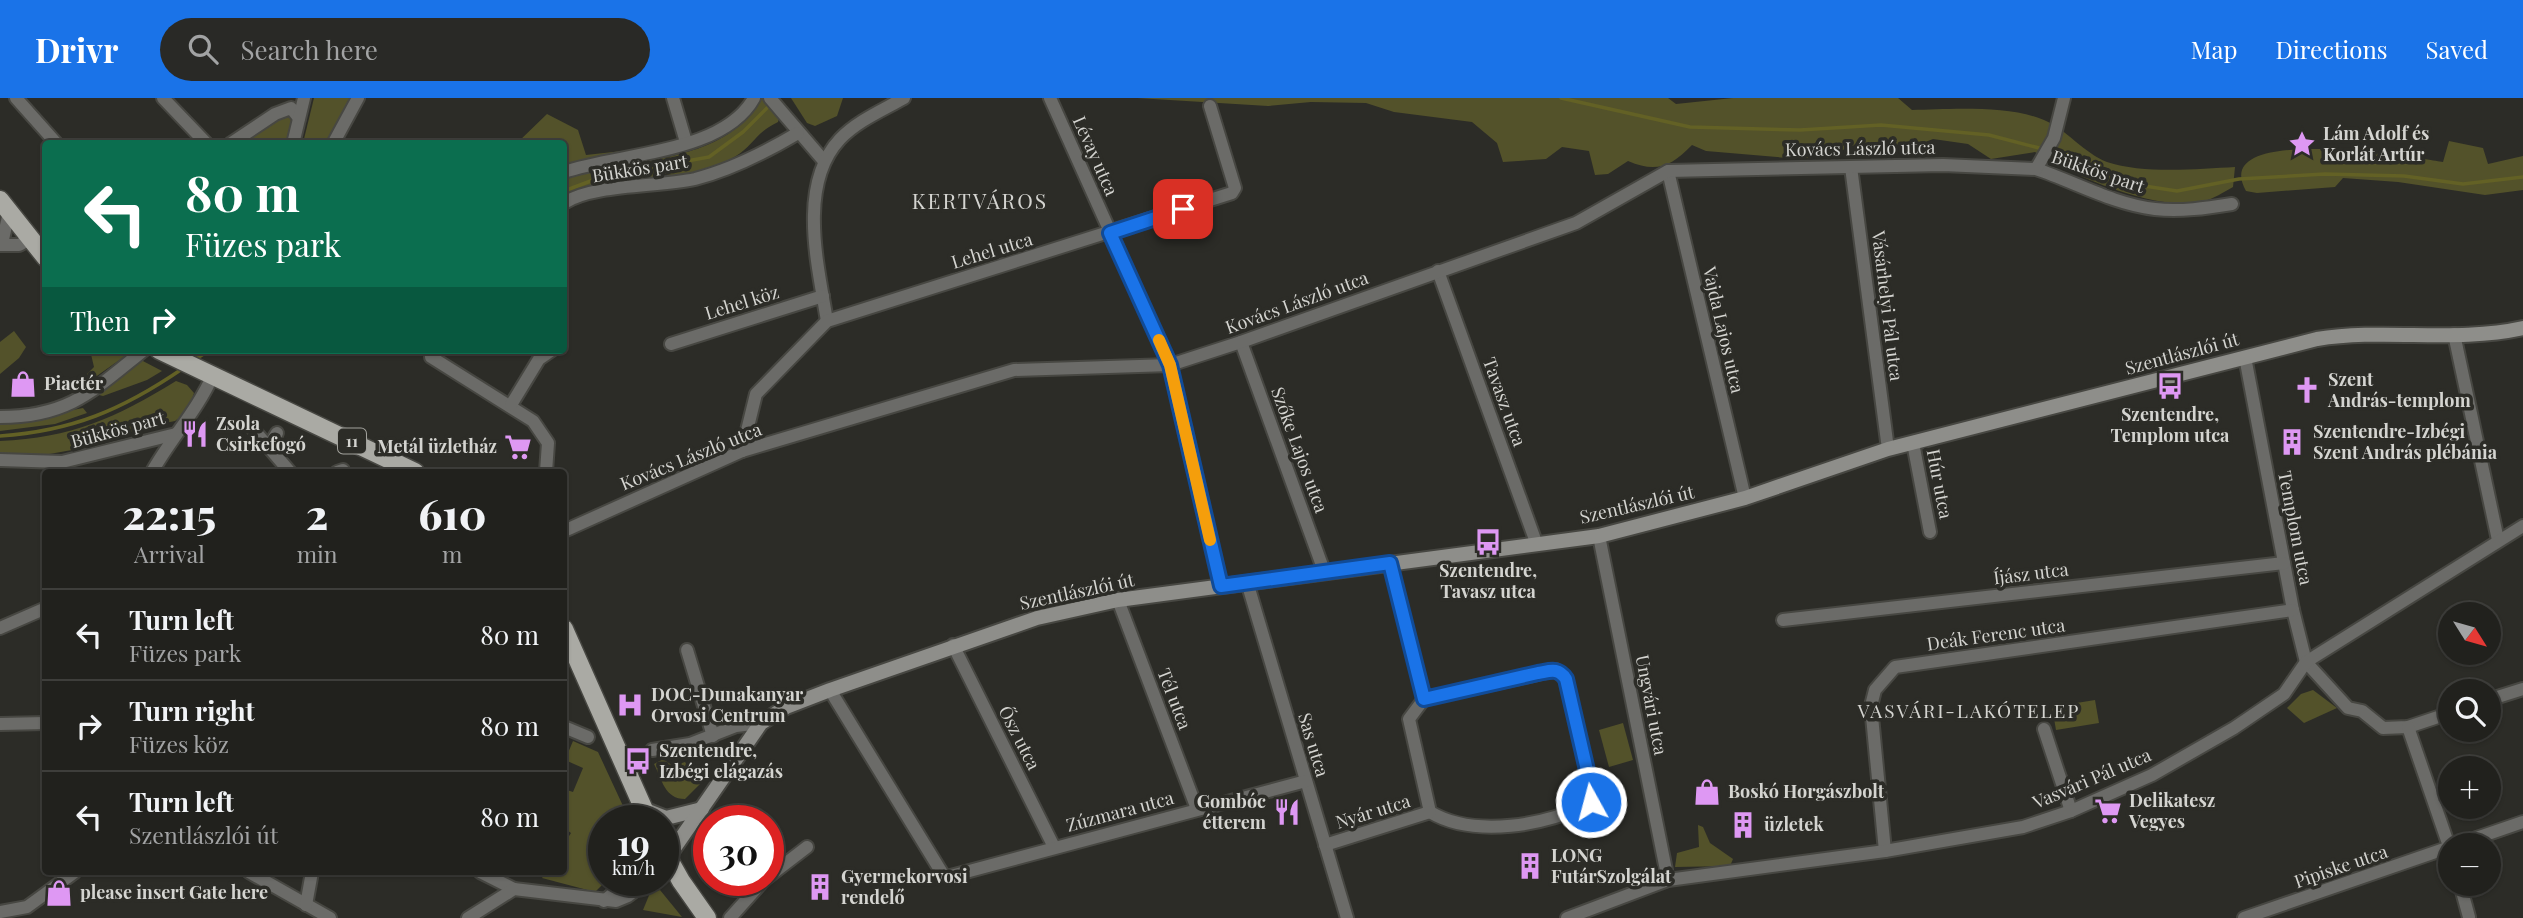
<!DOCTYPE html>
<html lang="en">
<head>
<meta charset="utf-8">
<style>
  :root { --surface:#21211d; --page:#292926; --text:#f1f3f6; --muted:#a2a3a4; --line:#3e3e3b; --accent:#1a73e8 }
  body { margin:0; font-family:"Playfair Display",serif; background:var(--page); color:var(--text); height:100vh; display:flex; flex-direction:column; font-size:26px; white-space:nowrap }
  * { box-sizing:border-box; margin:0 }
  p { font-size:23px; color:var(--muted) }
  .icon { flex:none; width:38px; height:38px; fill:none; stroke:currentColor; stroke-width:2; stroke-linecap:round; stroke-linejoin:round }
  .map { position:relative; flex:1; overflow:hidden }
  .details { position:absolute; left:42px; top:371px; width:525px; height:406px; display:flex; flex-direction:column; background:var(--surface); border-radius:7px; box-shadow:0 2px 5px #0004,0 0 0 2px var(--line) }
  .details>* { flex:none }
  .hud { position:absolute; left:42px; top:42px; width:525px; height:214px; border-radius:7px; box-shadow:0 2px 5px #0004,0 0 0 2px var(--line); background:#0b6e4f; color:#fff; overflow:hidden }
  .needle { width:46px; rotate:127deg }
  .fabs { position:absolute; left:2438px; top:504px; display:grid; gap:14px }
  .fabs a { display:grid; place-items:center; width:63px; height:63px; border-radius:50%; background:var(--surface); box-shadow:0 2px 5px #0004,0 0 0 2px var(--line); font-size:35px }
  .speed { position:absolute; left:588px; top:707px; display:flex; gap:14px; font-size:35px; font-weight:700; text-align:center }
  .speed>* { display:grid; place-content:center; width:91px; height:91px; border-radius:50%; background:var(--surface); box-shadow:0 2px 5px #0004,0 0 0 2px var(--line); line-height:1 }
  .speed small { font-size:18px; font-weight:400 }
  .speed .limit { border:10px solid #d22; background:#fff; color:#111 }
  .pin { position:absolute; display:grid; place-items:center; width:60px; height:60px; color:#fff; margin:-30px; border-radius:14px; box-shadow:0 4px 10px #0006 }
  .me { position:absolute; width:77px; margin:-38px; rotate:353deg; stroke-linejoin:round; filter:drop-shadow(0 0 5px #0008) }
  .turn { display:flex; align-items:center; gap:24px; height:147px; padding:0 28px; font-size:32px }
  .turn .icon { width:91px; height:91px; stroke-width:2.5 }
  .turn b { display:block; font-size:49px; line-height:60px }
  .then { display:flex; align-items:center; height:66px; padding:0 28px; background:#0003; gap:14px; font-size:26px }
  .eta { display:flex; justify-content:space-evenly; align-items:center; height:119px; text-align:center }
  .eta b { font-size:42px; font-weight:800; line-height:49px }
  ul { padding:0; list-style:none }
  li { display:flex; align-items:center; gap:21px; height:91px; padding:0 28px; border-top:2px solid var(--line) }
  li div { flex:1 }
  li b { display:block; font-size:26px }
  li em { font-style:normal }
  header { display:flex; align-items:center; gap:42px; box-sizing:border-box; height:98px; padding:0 35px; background:var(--accent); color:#fff }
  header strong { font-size:33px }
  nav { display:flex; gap:38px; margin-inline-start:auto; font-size:24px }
  .search { width:490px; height:63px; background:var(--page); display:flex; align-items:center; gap:18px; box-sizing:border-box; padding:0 24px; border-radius:38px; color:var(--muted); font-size:26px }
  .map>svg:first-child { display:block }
  .green { fill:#53522a }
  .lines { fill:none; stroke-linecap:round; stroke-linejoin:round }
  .stream { stroke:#636125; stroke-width:3.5 }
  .minor-casing { stroke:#474742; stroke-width:16 }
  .secondary-casing { stroke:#474742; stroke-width:18 }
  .primary-casing { stroke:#474742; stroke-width:21 }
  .minor { stroke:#6b6b68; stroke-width:12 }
  .secondary { stroke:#8e8e8a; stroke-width:14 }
  .primary { stroke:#aaaaa4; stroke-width:18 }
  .route-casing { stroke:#114b97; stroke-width:18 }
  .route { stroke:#1a73e8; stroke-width:12 }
  .slow { stroke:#f59e0b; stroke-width:12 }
  .labels { text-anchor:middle; stroke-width:7; stroke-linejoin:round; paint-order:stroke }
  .shield { fill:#2c2c27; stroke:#a2a29d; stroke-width:2 }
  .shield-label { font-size:16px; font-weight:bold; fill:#d4d4d0 }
  .poi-label { font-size:18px; font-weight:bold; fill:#d4d4d0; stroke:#2c2c27; text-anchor:start }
  .street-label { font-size:18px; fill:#d4d4d0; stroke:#2c2c27 }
  .neighbourhood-label { font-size:19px; letter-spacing:2px; fill:#d4d4d0; stroke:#2c2c27 }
  .quarter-label { font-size:21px; letter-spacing:2px; fill:#d4d4d0; stroke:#2c2c27 }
</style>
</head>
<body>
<header>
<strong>Drivr</strong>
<div class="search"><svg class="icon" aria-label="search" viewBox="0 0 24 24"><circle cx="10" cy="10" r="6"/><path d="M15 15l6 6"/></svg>Search here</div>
<nav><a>Map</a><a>Directions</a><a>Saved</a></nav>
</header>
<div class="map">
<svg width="2523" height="820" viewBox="0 0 2523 820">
  <rect width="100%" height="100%" fill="#2c2c27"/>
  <g class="green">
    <path d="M314 0H350L325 45H303Z"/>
    <path d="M757 0H766L780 17 778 24C756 34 752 49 736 58 715 70 685 82 662 75 642 87 624 85 602 82L583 96 564 99V46H516L547 16 578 32 586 57 631 52 651 63C691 54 742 43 757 0Z"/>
    <path d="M791 0H843L837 18 815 28 807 25Z"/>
    <path d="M1137 0H1668L1676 6 1733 0H1898L1912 12C1950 11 2009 7 2044 22 2067 32 2084 55 2107 64 2142 76 2198 71 2235 69L2233 89C2224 94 2213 101 2204 103 2157 115 2074 78 2035 54L1991 61 1968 46 1933 41 1913 49 1857 46 1833 56 1800 61 1706 53 1692 47C1671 69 1656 75 1628 63L1608 76 1595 77 1589 53 1562 49 1546 61 1503 64 1497 45 1472 24 1394 14 1366 5 1311 4 1268 8Z"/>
    <path d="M283 15 292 20 289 45 239 46Z"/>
    <path d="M2449 43 2483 50 2488 66 2523 58V92L2485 97 2398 84 2343 80 2335 89 2257 95 2246 93C2207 24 2418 60 2443 64Z"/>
    <path d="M14 233 26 249 19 260 0 276V244Z"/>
    <path d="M90 252H121L128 256 91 282 87 276 94 269Z"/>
    <path d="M141 262 162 273 147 282 103 298 95 296Z"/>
    <path d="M176 283 187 287 194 295 188 313 175 323 145 329 83 350 44 357 0 356V343C71 340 116 320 176 283Z"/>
    <path d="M83 310 87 315 55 326 0 333V322L32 320Z"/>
    <path d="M2313 592 2337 610 2304 625 2287 610 2301 596Z"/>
    <path d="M2095 602 2099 625 2056 632 2052 609Z"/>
    <path d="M1623 625 1633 662 1609 669 1599 632Z"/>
    <path d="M573 643 598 654 630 723H604V776L600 778 602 787 595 794 542 780 546 774H564V746L571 735 564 730V691L573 694 583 670 565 662Z"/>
    <path d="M663 661 673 668 685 664 695 680 699 681 701 685 685 701C665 701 662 682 654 666Z"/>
    <path d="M1698 727 1703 729 1710 745 1733 761 1730 768 1675 769 1677 755 1699 749Z"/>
    <path d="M660 792 682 819 643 812 650 795Z"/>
  </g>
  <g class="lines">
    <g class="stream">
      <path d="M1561 0 1690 29 1800 32 1881 27 1989 37 2066 57 2112 83 2177 93 2239 81 2325 76 2404 78 2463 86 2523 79"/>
      <path d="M564 93 604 78 709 59 743 34 770 7"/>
      <path d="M194 262 210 252"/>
      <path d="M0 338C72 333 122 312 182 271"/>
    </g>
    <defs>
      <g id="minor">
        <path d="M16 0 57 46"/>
        <path d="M163 0 207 46"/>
        <path d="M673 0 686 44"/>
        <path d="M770 0 824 63"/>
        <path d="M1050 0 1170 267 1221 488"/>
        <path d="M230 46 275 16 291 10 299 20"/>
        <path d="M293 46 304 0"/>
        <path d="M333 46 358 0"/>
        <path d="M1851 69 1888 351"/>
        <path d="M2036 71C2075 84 2113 106 2155 111 2180 114 2207 110 2232 106"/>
        <path d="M1668 73 1745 400"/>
        <path d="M564 74C619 55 723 56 754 0"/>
        <path d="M564 105C592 86 659 89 695 81 731 72 766 54 798 35"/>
        <path d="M2 146 9 114"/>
        <path d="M0 147H19L30 141"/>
        <path d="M1438 173 1537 447"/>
        <path d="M827 223C818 168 797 87 840 41 857 23 883 12 904 0"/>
        <path d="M2454 236 2498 442"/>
        <path d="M1241 244 1324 473"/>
        <path d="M671 246 823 198"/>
        <path d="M439 252 431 259 533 323 548 345 546 374"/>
        <path d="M2245 259 2293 512 2306 564 2348 610 2362 613 2383 630 2408 629 2450 615"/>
        <path d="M511 307 539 261 552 252"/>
        <path d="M0 319C69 319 94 292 144 252"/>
        <path d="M253 331 290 374"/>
        <path d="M1913 345 1930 434"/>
        <path d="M269 348 277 335"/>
        <path d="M742 353 756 296 827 223 1232 95 1235 90 1210 8"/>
        <path d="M0 362 62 364 176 336"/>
        <path d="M152 374C171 340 197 313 213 277"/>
        <path d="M337 374 343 372"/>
        <path d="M564 433 742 353 1014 272 1170 267 1241 244 1576 125 1668 73 1943 67 2036 71 2054 40 2064 0"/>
        <path d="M1599 438 1668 782"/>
        <path d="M1390 465 1424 601"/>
        <path d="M1247 484 1347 820"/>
        <path d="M1118 502 1197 711"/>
        <path d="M1783 522 2284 465"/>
        <path d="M0 530 46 510"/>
        <path d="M953 547 1054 749"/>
        <path d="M687 552 713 638"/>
        <path d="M1556 572 1566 581 1592 694 1591 704C1549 728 1473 740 1430 714L1409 621 1424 601Z"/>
        <path d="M830 592 942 775 947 779 1306 683"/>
        <path d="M2488 602 2523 591"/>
        <path d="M0 626 46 625"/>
        <path d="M564 629 588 639"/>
        <path d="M2408 629 2450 751"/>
        <path d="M2044 631 2071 713"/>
        <path d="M652 652 690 646 736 628 761 625"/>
        <path d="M1325 747 1430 714"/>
        <path d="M2456 747 2523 724"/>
        <path d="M1885 753 1871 608 1875 592 1895 569 2293 512"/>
        <path d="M249 774 330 820"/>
        <path d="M480 774 514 791"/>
        <path d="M768 779 807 749"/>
        <path d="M2460 786 2469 819"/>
        <path d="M604 803 629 782"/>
        <path d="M306 807 312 774"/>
        <path d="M0 814 27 809 75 774"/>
        <path d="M468 820 514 791 616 803 628 798 649 782"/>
        <path d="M730 820 764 782"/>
        <path d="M1567 820 1668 782 1885 753 2023 729 2071 713 2152 677 2234 630 2284 596 2306 564 2523 428"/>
        <path d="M2244 820 2450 749"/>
      </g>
      <g id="secondary">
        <path d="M643 711 666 720 702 711"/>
        <path d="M668 759 761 625 786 609 830 592 1037 520 1118 502 1599 438 1745 400 1888 351 2317 241C2385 230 2456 245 2523 230"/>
      </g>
      <g id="primary">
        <path d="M0 102 46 160"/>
        <path d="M159 252 415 374"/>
        <path d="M564 531 649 723"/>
        <path d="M663 751 681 783 707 820"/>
      </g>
    </defs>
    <use href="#minor" class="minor-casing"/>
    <use href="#secondary" class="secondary-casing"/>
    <use href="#primary" class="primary-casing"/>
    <use href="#minor" class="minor"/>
    <use href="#secondary" class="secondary"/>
    <use href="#primary" class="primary"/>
  </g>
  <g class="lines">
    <defs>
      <path id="route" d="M1183 111 1110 135 1170 267 1221 488 1390 465 1424 601 1538 575C1550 573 1558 569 1566 581L1592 694 1591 704"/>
    </defs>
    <use href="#route" class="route-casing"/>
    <use href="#route" class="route"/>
    <path class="slow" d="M1159 242 1170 267 1210 442"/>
  </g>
  <defs>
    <symbol id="sight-bare" viewBox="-9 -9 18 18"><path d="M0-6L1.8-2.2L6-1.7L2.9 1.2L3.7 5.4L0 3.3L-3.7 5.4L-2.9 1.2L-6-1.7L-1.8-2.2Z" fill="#de98f3" stroke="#2c2c27" stroke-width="2.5" paint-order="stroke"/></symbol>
    <symbol id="shop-bare" viewBox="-9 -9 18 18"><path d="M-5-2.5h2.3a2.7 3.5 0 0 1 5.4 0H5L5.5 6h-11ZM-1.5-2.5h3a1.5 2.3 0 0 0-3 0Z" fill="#de98f3" stroke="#2c2c27" stroke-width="2.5" paint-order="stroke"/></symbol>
    <symbol id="bus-bare" viewBox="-9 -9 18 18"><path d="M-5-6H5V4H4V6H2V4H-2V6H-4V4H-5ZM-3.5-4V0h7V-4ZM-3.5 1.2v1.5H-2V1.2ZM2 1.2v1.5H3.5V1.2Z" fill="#de98f3" stroke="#2c2c27" stroke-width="2.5" paint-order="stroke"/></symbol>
    <symbol id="church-bare" viewBox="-9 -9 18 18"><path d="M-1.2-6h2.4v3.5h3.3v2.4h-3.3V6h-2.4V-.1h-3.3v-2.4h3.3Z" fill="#de98f3" stroke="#2c2c27" stroke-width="2.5" paint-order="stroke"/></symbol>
    <symbol id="restaurant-bare" viewBox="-9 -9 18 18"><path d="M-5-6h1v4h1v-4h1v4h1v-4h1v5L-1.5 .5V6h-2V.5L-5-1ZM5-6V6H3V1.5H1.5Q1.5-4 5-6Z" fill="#de98f3" stroke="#2c2c27" stroke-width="2.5" paint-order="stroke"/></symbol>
    <symbol id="building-bare" viewBox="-9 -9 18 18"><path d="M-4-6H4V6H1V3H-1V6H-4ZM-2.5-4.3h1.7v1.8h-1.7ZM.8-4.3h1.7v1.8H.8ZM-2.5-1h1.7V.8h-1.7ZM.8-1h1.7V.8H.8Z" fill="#de98f3" stroke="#2c2c27" stroke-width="2.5" paint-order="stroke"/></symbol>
    <symbol id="supermarket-bare" viewBox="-9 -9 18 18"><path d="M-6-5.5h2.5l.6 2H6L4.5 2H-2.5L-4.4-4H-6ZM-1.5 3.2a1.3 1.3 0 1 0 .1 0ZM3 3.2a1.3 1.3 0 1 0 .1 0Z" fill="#de98f3" stroke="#2c2c27" stroke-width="2.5" paint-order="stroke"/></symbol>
    <symbol id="hospital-bare" viewBox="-9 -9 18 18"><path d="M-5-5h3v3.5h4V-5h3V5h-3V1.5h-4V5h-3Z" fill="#de98f3" stroke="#2c2c27" stroke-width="2.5" paint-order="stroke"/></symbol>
  </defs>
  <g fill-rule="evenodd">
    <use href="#sight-bare" x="2283" y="27" width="38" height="38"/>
    <use href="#shop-bare" x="4" y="267" width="38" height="38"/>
    <use href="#bus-bare" x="2151" y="269" width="38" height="38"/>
    <use href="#church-bare" x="2288" y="273" width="38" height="38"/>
    <use href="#restaurant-bare" x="176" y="317" width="38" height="38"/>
    <use href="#building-bare" x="2273" y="325" width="38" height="38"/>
    <use href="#supermarket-bare" x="499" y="330" width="38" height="38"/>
    <use href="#bus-bare" x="1469" y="425" width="38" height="38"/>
    <use href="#hospital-bare" x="611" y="588" width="38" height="38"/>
    <use href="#bus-bare" x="619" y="644" width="38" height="38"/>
    <use href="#shop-bare" x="1688" y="675" width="38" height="38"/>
    <use href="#supermarket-bare" x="2089" y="694" width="38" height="38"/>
    <use href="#restaurant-bare" x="1268" y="695" width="38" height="38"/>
    <use href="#building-bare" x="1724" y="708" width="38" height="38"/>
    <use href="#building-bare" x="1511" y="749" width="38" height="38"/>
    <use href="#building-bare" x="801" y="770" width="38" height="38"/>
    <use href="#shop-bare" x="40" y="776" width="38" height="38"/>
  </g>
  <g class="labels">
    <rect class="shield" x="338" y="330.5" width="28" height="25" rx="5"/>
    <g class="shield-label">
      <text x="352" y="349">11</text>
    </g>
    <g class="poi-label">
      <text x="2323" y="42">Lám Adolf és<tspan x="2323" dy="21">Korlát Artúr</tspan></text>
      <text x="2328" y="288">Szent<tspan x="2328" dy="21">András-templom</tspan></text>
      <text x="44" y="292">Piactér</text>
      <text x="2170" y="323" text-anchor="middle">Szentendre,<tspan x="2170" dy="21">Templom utca</tspan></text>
      <text x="216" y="332">Zsola<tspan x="216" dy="21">Csirkefogó</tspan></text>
      <text x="2313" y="340">Szentendre-Izbégi<tspan x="2313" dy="21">Szent András plébánia</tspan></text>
      <text x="497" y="355" text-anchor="end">Metál üzletház</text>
      <text x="1488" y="479" text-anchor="middle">Szentendre,<tspan x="1488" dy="21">Tavasz utca</tspan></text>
      <text x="651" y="603">DOC-Dunakanyar<tspan x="651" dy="21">Orvosi Centrum</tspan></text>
      <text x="659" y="659">Szentendre,<tspan x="659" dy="21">Izbégi elágazás</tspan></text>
      <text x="1728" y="700">Boskó Horgászbolt</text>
      <text x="2129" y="709">Delikatesz<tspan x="2129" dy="21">Vegyes</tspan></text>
      <text x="1266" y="710" text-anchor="end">Gombóc<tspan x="1266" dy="21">étterem</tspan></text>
      <text x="1764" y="733">üzletek</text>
      <text x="1551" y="764">LONG<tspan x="1551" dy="21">FutárSzolgálat</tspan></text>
      <text x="841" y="785">Gyermekorvosi<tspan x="841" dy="21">rendelő</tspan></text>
      <text x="80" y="801">please insert Gate here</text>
    </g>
    <g class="street-label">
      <text transform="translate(1860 51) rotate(-1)" y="6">Kovács László utca</text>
      <text transform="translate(1095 58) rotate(66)" y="6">Lévay utca</text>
      <text transform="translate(640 71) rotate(-9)" y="6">Bükkös part</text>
      <text transform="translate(2098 74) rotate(19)" y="6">Bükkös part</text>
      <text transform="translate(992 153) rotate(-17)" y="6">Lehel utca</text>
      <text transform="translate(742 205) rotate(-17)" y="6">Lehel köz</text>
      <text transform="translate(1297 205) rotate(-20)" y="6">Kovács László utca</text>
      <text transform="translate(1887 208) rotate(83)" y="6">Vásárhelyi Pál utca</text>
      <text transform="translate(1723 232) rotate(77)" y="6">Vajda Lajos utca</text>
      <text transform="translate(2182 256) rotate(-15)" y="6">Szentlászlói út</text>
      <text transform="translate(1504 304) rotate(70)" y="6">Tavasz utca</text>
      <text transform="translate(118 332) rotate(-15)" y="6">Bükkös part</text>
      <text transform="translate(1299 352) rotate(70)" y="6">Szőke Lajos utca</text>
      <text transform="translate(691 359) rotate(-22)" y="6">Kovács László utca</text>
      <text transform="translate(1939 386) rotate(79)" y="6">Húr utca</text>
      <text transform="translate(1637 407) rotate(-13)" y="6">Szentlászlói út</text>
      <text transform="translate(2295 430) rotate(79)" y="6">Templom utca</text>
      <text transform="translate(2031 476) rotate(-7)" y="6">Íjász utca</text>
      <text transform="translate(1077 494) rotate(-12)" y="6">Szentlászlói út</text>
      <text transform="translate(1996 537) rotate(-8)" y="6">Deák Ferenc utca</text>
      <text transform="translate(1174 601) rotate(69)" y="6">Tél utca</text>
      <text transform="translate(1651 607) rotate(79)" y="6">Ungvári utca</text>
      <text transform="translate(1019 640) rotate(63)" y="6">Ősz utca</text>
      <text transform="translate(1313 647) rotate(73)" y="6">Sas utca</text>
      <text transform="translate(2092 681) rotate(-23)" y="6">Vasvári Pál utca</text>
      <text transform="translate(1120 714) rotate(-15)" y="6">Zúzmara utca</text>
      <text transform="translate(1373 714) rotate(-17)" y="6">Nyár utca</text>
      <text transform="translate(2341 769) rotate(-19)" y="6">Pipiske utca</text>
    </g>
    <g class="neighbourhood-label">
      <text x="1969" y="620">VASVÁRI-LAKÓTELEP</text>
    </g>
    <g class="quarter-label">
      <text x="980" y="111">KERTVÁROS</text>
    </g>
  </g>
</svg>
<div class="fabs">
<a><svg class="needle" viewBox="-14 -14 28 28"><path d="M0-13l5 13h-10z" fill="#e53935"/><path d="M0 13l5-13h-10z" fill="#a2a3a4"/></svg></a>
<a><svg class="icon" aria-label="search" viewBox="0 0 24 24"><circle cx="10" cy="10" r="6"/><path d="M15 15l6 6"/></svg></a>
<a>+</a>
<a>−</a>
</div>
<div class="speed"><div>19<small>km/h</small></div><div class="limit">30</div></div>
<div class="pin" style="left:1183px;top:111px;background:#d93025"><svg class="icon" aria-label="arrive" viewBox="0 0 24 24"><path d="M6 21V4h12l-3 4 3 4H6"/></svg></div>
<svg class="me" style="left:1591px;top:704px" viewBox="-20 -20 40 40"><circle r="17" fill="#1a73e8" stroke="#fff" stroke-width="3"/><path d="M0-11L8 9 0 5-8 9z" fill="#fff"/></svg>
<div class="hud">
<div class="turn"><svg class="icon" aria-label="left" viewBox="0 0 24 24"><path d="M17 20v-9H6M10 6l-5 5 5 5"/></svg><div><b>80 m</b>Füzes park</div></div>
<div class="then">Then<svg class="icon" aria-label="right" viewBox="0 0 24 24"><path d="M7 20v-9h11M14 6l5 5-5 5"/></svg></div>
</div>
<section class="details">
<div class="eta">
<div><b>22:15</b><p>Arrival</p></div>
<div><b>2</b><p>min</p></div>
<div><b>610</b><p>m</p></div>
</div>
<ul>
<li><svg class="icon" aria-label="left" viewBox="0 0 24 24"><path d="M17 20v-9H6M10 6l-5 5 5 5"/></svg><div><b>Turn left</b><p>Füzes park</p></div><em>80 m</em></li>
<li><svg class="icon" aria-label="right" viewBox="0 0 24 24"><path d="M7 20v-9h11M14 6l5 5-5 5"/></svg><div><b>Turn right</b><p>Füzes köz</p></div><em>80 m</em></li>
<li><svg class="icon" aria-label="left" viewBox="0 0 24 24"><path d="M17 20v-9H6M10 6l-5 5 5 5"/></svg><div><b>Turn left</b><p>Szentlászlói út</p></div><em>80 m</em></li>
</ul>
</section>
</div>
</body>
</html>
